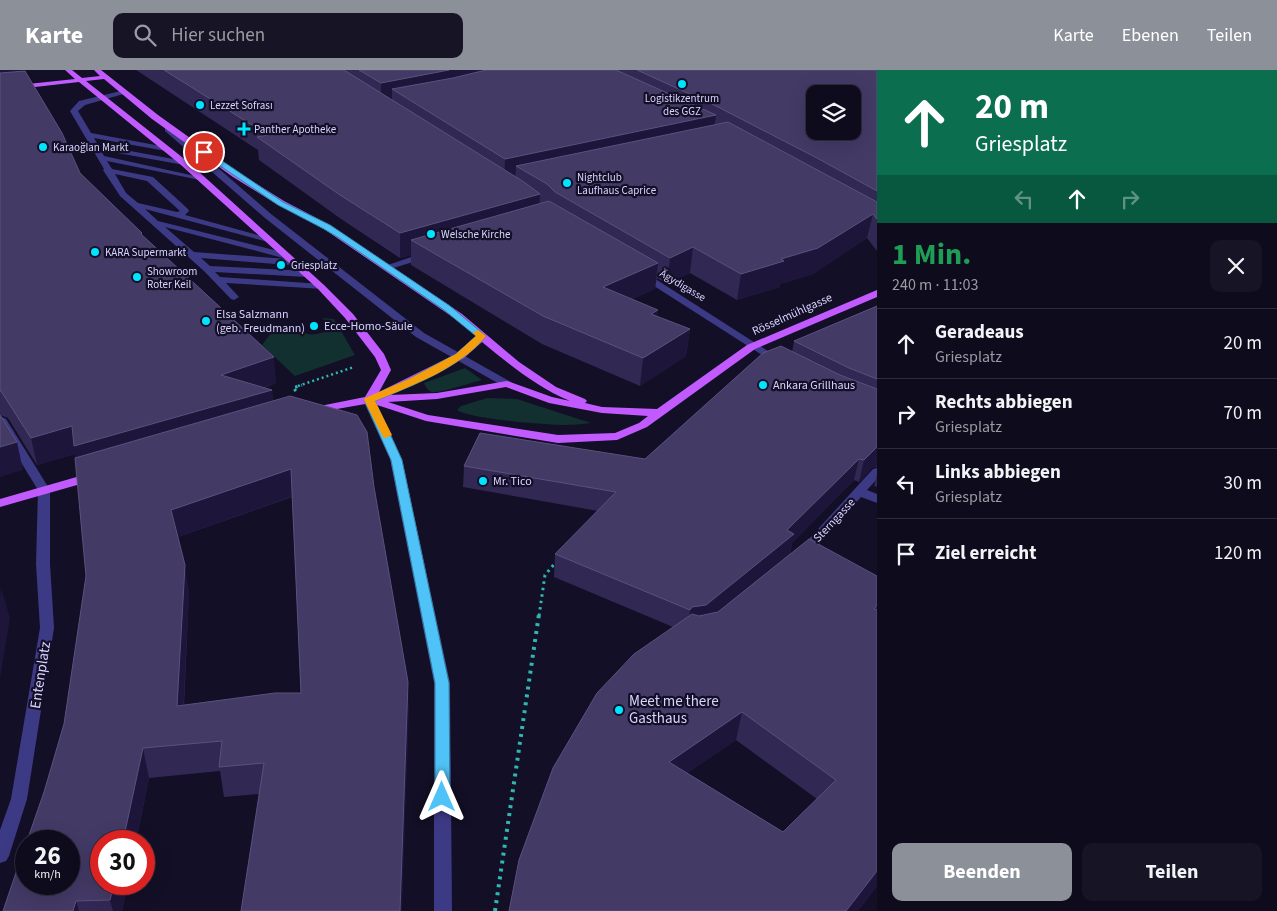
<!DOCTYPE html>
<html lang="de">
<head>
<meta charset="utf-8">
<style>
  :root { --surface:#0e0b1c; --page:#171425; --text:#f1f3f6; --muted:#9b9ba3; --line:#2e2b3b; --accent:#8c9099 }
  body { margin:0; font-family:"Source Sans 3",sans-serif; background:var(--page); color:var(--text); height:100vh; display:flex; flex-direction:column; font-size:19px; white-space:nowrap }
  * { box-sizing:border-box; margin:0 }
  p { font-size:16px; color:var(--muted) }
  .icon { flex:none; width:28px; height:28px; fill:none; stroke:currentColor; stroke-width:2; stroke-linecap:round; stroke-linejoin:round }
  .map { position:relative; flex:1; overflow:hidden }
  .side { display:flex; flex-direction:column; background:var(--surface); width:400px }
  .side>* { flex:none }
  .banner { background:#0b6e4f; color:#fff; overflow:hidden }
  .tools { position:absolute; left:806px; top:15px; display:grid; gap:10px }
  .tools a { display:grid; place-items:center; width:55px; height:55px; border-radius:10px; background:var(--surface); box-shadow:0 5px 20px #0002,0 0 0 1px var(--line); font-size:25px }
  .speed { position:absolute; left:15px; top:760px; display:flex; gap:10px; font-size:25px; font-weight:700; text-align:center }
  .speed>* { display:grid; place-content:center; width:65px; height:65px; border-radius:50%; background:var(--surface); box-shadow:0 5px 20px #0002,0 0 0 1px var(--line); line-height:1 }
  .speed small { font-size:12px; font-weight:400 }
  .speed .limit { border:8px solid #d22; background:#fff; color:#111 }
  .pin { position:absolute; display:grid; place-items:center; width:42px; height:42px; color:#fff; margin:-21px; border:2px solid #fff; border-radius:50%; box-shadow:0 1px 5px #0007 }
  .me { position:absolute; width:55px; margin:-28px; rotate:0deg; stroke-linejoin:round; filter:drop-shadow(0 0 4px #0008) }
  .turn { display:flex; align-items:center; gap:18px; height:105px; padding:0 15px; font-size:22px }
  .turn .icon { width:65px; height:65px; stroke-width:2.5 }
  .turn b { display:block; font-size:35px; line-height:42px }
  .lanes { display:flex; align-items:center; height:48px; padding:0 15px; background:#0003; justify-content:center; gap:25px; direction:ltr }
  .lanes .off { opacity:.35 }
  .round { display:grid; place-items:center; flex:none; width:52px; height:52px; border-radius:10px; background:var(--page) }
  .headline { display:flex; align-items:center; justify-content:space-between; height:85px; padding:0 15px }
  h1 { font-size:30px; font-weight:700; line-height:38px; color:#1e9e55 }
  .cta { display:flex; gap:10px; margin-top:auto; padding:10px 15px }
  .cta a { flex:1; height:58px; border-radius:10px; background:var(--accent); color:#fff; font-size:20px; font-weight:700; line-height:58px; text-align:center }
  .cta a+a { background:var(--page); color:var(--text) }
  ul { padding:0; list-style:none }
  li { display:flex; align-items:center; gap:15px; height:70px; padding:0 15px; border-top:1px solid var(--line) }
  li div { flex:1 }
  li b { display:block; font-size:19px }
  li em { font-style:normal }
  header { display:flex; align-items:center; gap:30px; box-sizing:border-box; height:70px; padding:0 25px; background:var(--accent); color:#fff }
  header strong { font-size:24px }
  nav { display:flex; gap:28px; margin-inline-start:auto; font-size:18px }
  .search { width:350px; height:45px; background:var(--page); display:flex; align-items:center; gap:12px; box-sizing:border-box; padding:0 18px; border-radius:10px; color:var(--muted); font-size:19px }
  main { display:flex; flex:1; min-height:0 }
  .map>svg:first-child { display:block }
  .green { fill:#12302f }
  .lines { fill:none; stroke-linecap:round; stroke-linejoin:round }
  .path-far2 { stroke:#2fb8b0; stroke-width:2.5; stroke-dasharray:2 3; stroke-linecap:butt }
  .path-far1 { stroke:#2fb8b0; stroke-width:3; stroke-dasharray:2.5 4; stroke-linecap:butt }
  .path { stroke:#2fb8b0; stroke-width:4; stroke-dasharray:3 5; stroke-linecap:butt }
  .minor { fill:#3d3a85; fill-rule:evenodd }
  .major { fill:#c25bff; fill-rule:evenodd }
  .wall { fill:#312854; fill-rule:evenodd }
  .shaded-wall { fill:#1d163a }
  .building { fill:#433a66; stroke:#5a527e; fill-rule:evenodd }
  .route { fill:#4fc3f7; stroke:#337fa1 }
  .slow { fill:#f59e0b }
  .poi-dot { fill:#00e5ff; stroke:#130f26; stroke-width:2 }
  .labels { text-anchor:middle; stroke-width:4.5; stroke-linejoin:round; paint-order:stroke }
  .far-poi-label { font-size:11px; fill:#d9d4ff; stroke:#130f26; text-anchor:start }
  .far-street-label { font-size:11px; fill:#d9d4ff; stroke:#130f26 }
  .poi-label { font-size:12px; fill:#d9d4ff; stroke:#130f26; text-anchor:start }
  .street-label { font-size:12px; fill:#d9d4ff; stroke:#130f26 }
  .near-street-label { font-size:15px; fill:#d9d4ff; stroke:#130f26 }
  .near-poi-label { font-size:15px; fill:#d9d4ff; stroke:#130f26; text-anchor:start }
</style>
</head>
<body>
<header>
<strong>Karte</strong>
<div class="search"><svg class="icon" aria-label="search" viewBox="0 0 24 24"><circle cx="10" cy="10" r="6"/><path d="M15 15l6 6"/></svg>Hier suchen</div>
<nav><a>Karte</a><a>Ebenen</a><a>Teilen</a></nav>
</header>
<main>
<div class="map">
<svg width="877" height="841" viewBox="0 0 877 841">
  <rect width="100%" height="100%" fill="#130f26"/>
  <g class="green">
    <path d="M322 248 334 249 355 285 295 306 262 275 272 262 294 255C307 267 311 266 328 261L330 255Z"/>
    <path d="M465 298 482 310C473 312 438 324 432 322 428 321 426 317 424 313Z"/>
    <path d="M487 328 517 329 591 353C582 354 573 355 564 355 546 355 470 349 457 340L461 336Z"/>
  </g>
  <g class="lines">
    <path class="path-far2" d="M298 316 354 297"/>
    <g class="path-far1">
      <path d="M296 321 293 318 302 315"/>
      <path d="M539 546 545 505 556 492"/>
    </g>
    <path class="path" d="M495 841 539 544"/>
    <g class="minor">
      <path d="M125 20 127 21V23L85 35 78 41 91 63 166 77 170 79 166 81 94 68 98 75 184 91 188 93 184 95 101 80 104 86 204 108 200 110 107 91 112 99 153 107 188 139 189 141 185 145 272 169 268 172 145 139 158 151 290 184 292 186 287 189 165 157 194 182 288 189 293 192 288 195 201 188 210 196 307 201 312 204 307 207 215 202 220 207 321 214 324 215V219L226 213 239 227 234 230 231 229 204 201 120 126 103 100 104 99 70 41 79 31ZM115 104 147 111 180 141 177 142 138 133 126 123Z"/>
      <path d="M165 57H171L271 144 424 263 511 312 513 314 511 316H503L416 267 265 148 165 61Z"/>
      <path d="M426 182 429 183V187L387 200 382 197Z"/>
      <path d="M643 202 646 203 785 292 780 295 776 294 640 207V203Z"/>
      <path d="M369 327 375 330 402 389 450 613 452 841H434V613L390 389 363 330Z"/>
      <path d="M0 346 6 349 50 420V494L54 558 27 729 9 786 6 791 0 793V760L11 729 40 558 36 494 38 420 0 358Z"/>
      <path d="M877 398V409L867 420 877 424V433L861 427 808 487H798L796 484 798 481 873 399Z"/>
    </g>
    <g class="major">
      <path d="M65 0H72L82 8 100 6 94 0H101L158 45 239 103 284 131 330 155 462 244 519 292 556 317 585 329 587 331 585 333 602 337 657 339 747 275 877 220V227L755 279 647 357 617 370 558 373 426 351 371 333 314 343 310 342 308 340 310 338 365 327 381 300 375 287 345 248 318 219 181 95 79 12 0 21V17L75 9ZM104 9 152 49 233 107 278 135 324 159 454 248 476 266 456 284 379 322 391 300 384 284 353 244 324 215 187 91 86 11ZM482 272C510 295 537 317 570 331L552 327 507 311 437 323 390 325 464 288ZM506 317 549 333 602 343 648 346 639 353 615 363 558 365 428 345 388 332 437 329Z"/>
      <path d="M94 402 98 403 100 406 98 409 0 437V429Z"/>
    </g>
  </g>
  <g class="wall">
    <path d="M0 0 23 1 80 103 143 166 276 313 264 318 272 320 273 331 374 417 409 642 259 724 224 727 220 701 149 708 122 841H3L44 722 64 654 86 506 75 384 37 395 8 348 0 345ZM292 427 301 623 184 636 189 523 178 467Z"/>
    <path d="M136 0H877V181L867 168 813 204 780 214V217L737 230 690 203 667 214 657 208 655 219 632 229 657 247 690 259 686 286 640 316 542 274 411 195V185L400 188 341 149 259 90 258 80Z"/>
    <path d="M877 236V397H873L859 412 854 410 792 473 790 484 877 506V816L858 841H509L673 557 554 507 555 484 598 441 463 417 464 396 645 389 792 282 794 271ZM736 670 817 729 783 762 687 703Z"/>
    <path d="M877 404V417L874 416Z"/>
  </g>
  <g class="shaded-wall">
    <path d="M0 0H22L25 12 0 15Z"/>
    <path d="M449 0H523L392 19V32L381 34V13Z"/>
    <path d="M716 45 713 67 516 96 515 110 504 112 505 89Z"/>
    <path d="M540 124 539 148 411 170V185L400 188V163Z"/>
    <path d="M873 144 867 168 813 204 780 214V217L737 230 741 204 781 189Z"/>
    <path d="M693 177 690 203 667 214 670 188Z"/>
    <path d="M658 193 655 219 601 244 603 217Z"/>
    <path d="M658 240 654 267 651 244Z"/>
    <path d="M690 259 686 286 640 316 643 288Z"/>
    <path d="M274 287 276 313 224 331 221 305Z"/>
    <path d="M272 320 274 346 80 404 75 384 37 395 31 368 72 356Z"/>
    <path d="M17 372 23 400 0 407V377Z"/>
    <path d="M877 377V396L873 397 859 412 864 390Z"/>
    <path d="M859 389 854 410 792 473 789 486 702 558 687 563 690 540 692 537 787 460Z"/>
    <path d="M291 399 293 426 175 468 171 440Z"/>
    <path d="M185 495 189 523 182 666 177 636Z"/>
    <path d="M1 518 10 548 0 608V527Z"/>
    <path d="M408 612 409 642 402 841H400Z"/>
    <path d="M742 642 736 670 664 719 669 692Z"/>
    <path d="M143 678 149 708 136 771H123Z"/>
    <path d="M877 801V816L858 841H846Z"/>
    <path d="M114 814H127L122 841H113L110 830Z"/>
    <path d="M76 831 79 841H73Z"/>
  </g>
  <g class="building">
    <path d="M164 0H344L524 112 540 124 400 163 340 125 257 67 268 65Z"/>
    <path d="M359 0H449L381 13Z"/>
    <path d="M486 0H616L716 45 505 89 392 19 453 8Z"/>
    <path d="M637 0H877V121L817 88 716 36ZM815 24H852V61H815Z"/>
    <path d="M25 1 62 63 80 103 142 163 141 164 274 287 221 305 272 320 74 376 72 356 31 368 1 321H0V3Z"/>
    <path d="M728 52 877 132V149L873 144 818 178 781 189 784 191 741 204 693 177 670 188 555 122 547 114 516 96Z"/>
    <path d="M549 131 658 193 603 217 658 240 651 244 690 259 643 288 543 246 411 170Z"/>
    <path d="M877 236V309L849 298 794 271Z"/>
    <path d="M781 276 840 305 877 319V377L864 390 859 389 787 460 794 464 706 535 692 537 690 540 555 484 616 422 464 396 480 363 645 389 763 283Z"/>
    <path d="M290 326 357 345 367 362 374 417 408 612 400 841H241L264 693 219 697 222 671 143 678 123 771H101V814H114L110 830 76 831 73 841H3L26 773V814H69V771H27L44 722 64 654 86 506 75 388ZM291 399 301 623H275L177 636 185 495 171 440Z"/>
    <path d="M0 345 17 372 0 377Z"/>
    <path d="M809 469 877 506V535L874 539 877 540V801L846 841H509L519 790 553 698 597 623 634 584 692 544 699 546 718 542ZM742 642 836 710 783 762 669 692Z"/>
  </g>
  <path class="route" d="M201 80H206L283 132 330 155 345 165 450 236 486 266C459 299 413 315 375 331L402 390 449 613 450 727 448 731 442 733 437 731 435 727V613L391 390 364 330 409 309 456 284 476 266 444 240 339 168 324 159 278 135 201 83Z"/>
  <path class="slow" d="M478 260 486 266C459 299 413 315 375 331L392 365 386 368 383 367 364 330 365 328 409 309 456 284 476 266 473 263Z"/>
  <g class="poi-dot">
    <circle cx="682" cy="14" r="5"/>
    <circle cx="200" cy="35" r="5"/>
    <path d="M241.5 51.5h5v5h5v5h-5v5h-5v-5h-5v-5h5z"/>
    <circle cx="43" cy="77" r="5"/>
    <circle cx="567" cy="113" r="5"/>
    <circle cx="431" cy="164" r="5"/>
    <circle cx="95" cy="182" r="5"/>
    <circle cx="281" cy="195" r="5"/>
    <circle cx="137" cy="207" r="5"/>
    <circle cx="206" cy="251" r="5"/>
    <circle cx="314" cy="256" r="5"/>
    <circle cx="763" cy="315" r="5"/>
    <circle cx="483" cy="411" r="5"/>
    <circle cx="619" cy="640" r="5"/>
  </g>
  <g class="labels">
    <g class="far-poi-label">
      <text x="682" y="32" text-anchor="middle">Logistikzentrum<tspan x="682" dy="13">des GGZ</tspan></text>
      <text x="210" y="39">Lezzet Sofrası</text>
      <text x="254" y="63">Panther Apotheke</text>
      <text x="53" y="81">Karaoğlan Markt</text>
      <text x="577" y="111">Nightclub<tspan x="577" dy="13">Laufhaus Caprice</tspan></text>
      <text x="441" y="168">Welsche Kirche</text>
      <text x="105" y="186">KARA Supermarkt</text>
      <text x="291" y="199">Griesplatz</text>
      <text x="147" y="205">Showroom<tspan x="147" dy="13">Roter Keil</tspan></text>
    </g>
    <g class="far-street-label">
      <text transform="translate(683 215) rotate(31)" y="4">Ägydigasse</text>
    </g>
    <g class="poi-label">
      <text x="216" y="248">Elsa Salzmann<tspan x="216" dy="14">(geb. Freudmann)</tspan></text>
      <text x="324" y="260">Ecce-Homo-Säule</text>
      <text x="773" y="319">Ankara Grillhaus</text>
      <text x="493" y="415">Mr. Tico</text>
    </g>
    <g class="street-label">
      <text transform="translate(792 244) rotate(-24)" y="4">Rösselmühlgasse</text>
      <text transform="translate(834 450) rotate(-47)" y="4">Sterngasse</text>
    </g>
    <g class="near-street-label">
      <text transform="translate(40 605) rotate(-81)" y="5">Entenplatz</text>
    </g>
    <g class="near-poi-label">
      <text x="629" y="636">Meet me there<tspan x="629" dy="17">Gasthaus</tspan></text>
    </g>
  </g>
</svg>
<div class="tools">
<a><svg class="icon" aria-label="layers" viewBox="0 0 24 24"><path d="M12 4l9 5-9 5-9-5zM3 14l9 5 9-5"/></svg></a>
</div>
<div class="speed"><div>26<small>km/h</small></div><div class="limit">30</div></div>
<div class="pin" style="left:204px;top:82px;background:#d93025"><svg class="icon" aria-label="arrive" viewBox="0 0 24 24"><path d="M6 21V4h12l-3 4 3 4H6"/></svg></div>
<svg class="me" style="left:442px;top:727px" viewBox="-20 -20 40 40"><path d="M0-17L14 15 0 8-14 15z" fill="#4fc3f7" stroke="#fff" stroke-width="4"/></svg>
</div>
<section class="side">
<div class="banner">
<div class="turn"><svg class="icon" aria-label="ahead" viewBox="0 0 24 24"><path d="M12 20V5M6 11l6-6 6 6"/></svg><div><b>20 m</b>Griesplatz</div></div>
<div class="lanes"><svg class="icon off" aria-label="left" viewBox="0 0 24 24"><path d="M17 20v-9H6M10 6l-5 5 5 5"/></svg><svg class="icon" aria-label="ahead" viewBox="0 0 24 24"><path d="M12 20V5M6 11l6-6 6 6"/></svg><svg class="icon off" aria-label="right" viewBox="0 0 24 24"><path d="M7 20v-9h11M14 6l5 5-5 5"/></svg></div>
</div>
<div class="headline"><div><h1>1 Min.</h1><p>240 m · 11:03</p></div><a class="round"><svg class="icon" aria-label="close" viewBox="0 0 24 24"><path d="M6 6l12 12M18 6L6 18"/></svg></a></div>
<ul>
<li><svg class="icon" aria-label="ahead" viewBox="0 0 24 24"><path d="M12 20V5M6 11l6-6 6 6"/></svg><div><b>Geradeaus</b><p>Griesplatz</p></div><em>20 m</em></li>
<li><svg class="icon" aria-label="right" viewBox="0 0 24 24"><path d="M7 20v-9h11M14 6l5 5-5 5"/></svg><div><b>Rechts abbiegen</b><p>Griesplatz</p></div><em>70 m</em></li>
<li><svg class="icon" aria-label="left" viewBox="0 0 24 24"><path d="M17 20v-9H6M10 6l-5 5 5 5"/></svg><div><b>Links abbiegen</b><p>Griesplatz</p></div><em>30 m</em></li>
<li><svg class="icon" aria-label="arrive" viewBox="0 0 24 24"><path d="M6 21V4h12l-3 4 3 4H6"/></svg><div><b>Ziel erreicht</b></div><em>120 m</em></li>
</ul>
<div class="cta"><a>Beenden</a><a>Teilen</a></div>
</section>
</main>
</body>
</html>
